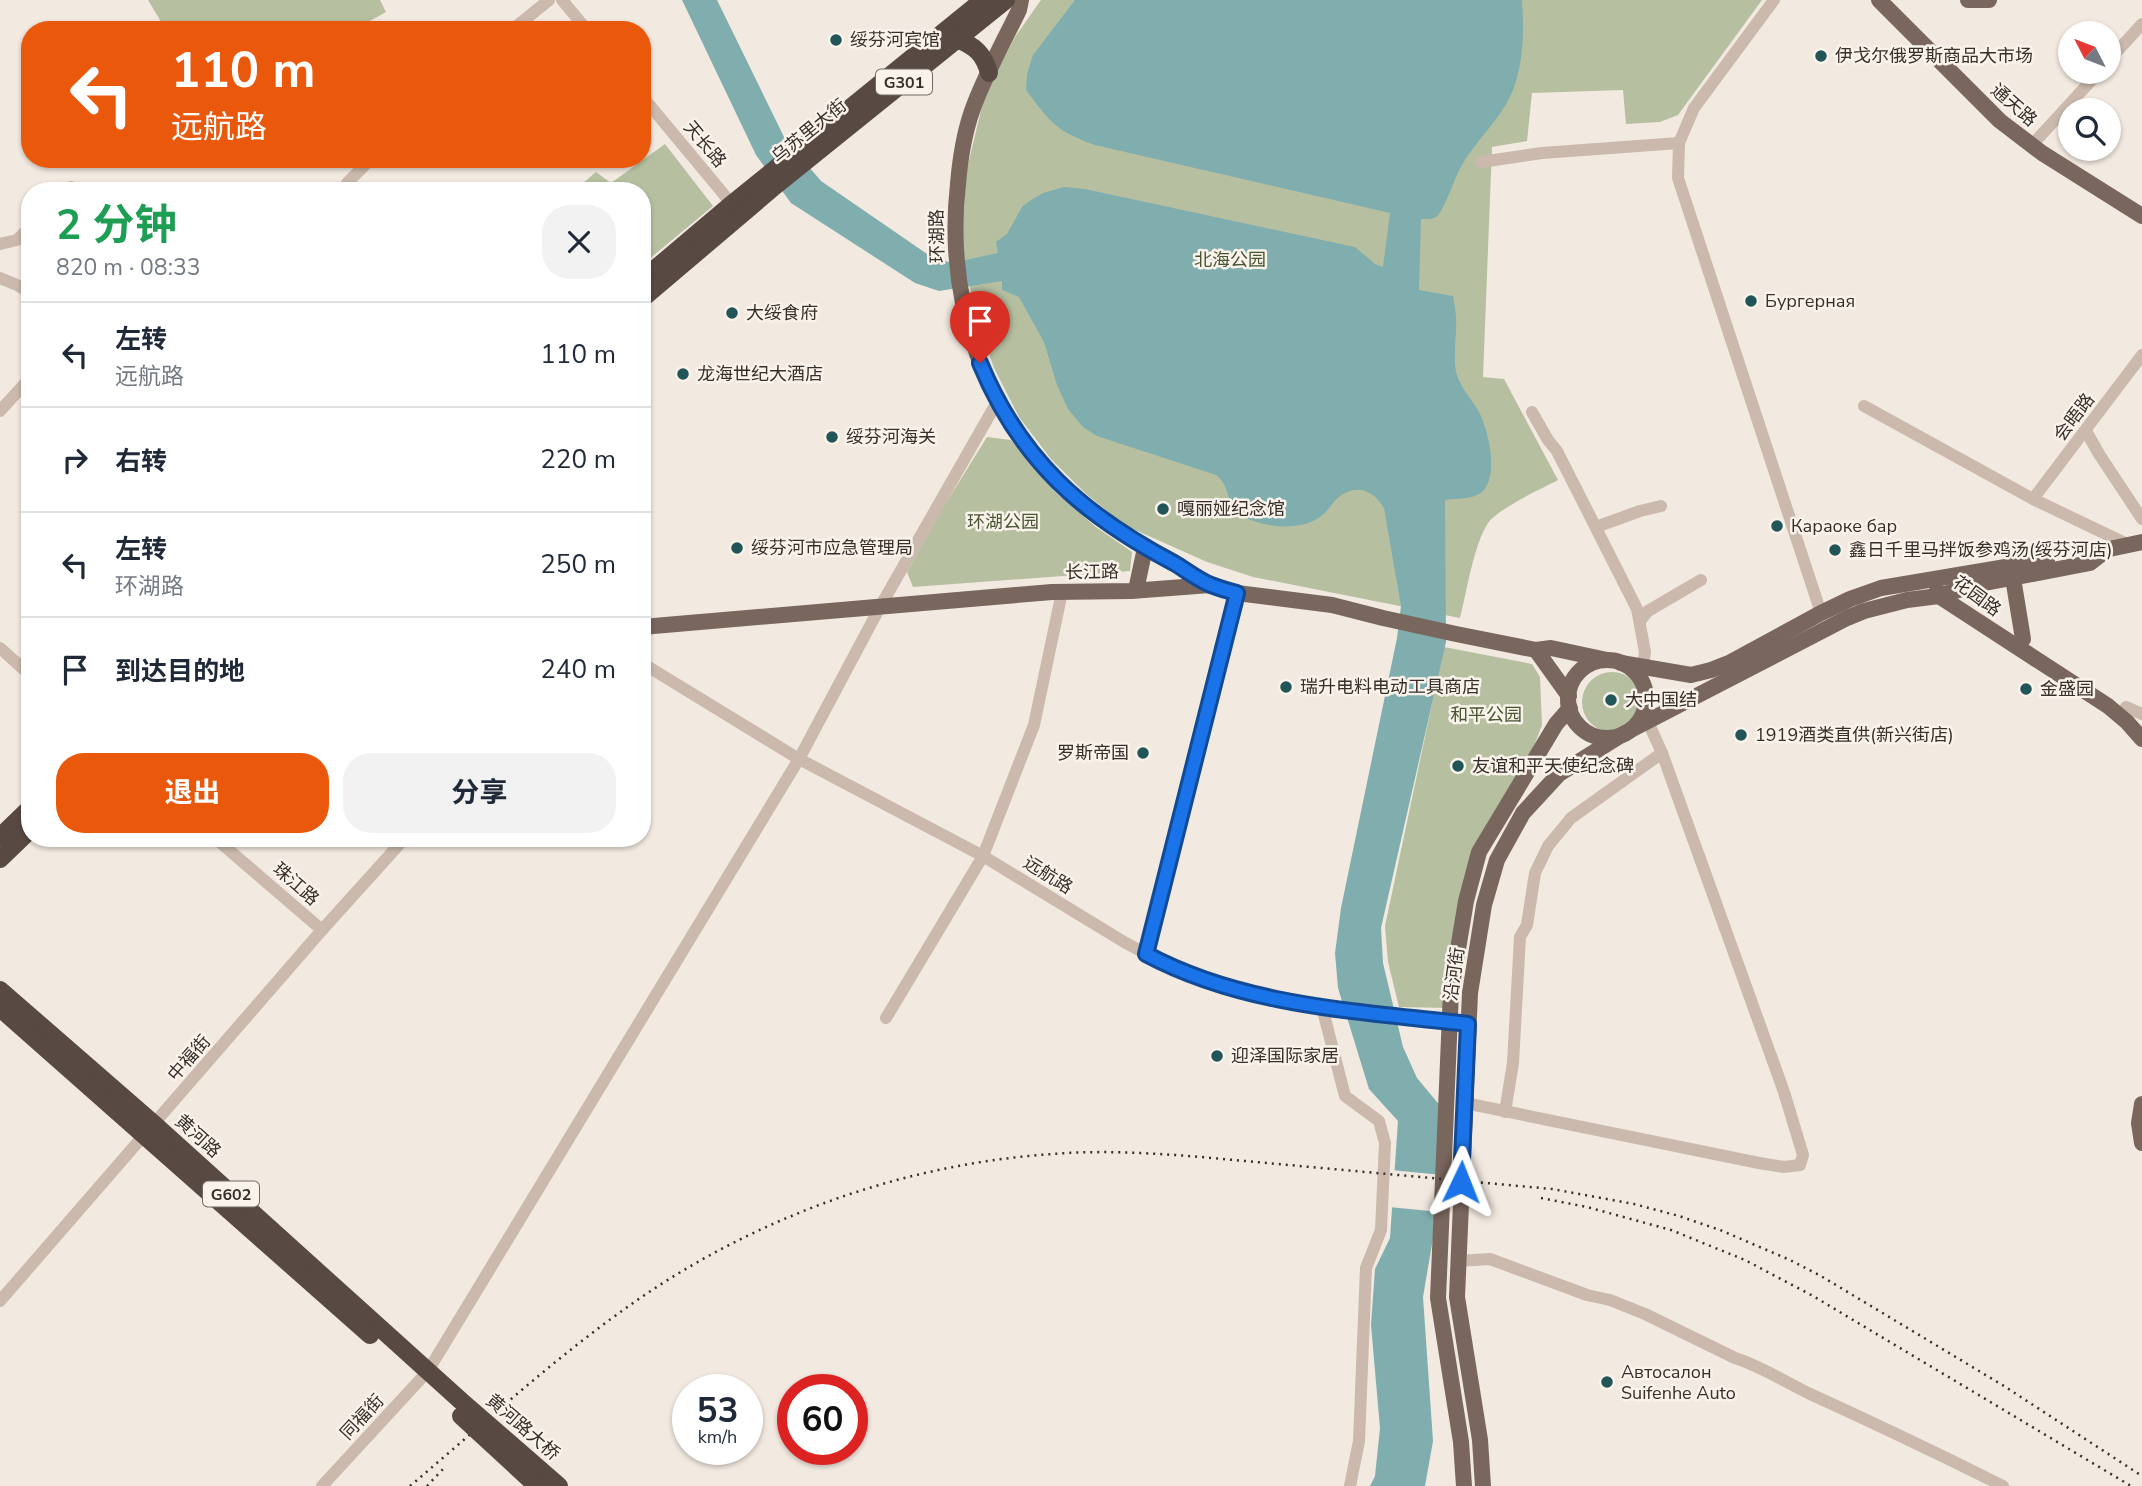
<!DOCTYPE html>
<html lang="zh">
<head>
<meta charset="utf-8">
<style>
  :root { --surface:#fff; --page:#f2f2f3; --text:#1f2937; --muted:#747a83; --line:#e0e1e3; --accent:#ea580c }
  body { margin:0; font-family:"Nunito Sans","Noto Sans SC",sans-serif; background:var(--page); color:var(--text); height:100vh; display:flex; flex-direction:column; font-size:26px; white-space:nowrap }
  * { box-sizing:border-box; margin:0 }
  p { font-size:23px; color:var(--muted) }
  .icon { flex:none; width:38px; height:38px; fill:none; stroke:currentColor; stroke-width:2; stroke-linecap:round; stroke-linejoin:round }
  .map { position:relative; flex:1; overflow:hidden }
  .drawer { position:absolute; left:21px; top:182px; width:630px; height:665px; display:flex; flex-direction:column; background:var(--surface); border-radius:28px; box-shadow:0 2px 5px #0004 }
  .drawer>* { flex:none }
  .top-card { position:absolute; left:21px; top:21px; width:630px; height:147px; border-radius:28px; box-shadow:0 2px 5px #0004; background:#ea580c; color:#fff; overflow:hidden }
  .needle { width:46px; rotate:312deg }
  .tools { position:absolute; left:2058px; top:21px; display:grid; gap:14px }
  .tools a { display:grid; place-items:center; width:63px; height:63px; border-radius:50%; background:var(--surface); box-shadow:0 2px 5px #0004; font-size:35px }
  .speed { position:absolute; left:672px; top:1374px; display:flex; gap:14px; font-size:35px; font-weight:700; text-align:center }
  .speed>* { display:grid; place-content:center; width:91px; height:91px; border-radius:50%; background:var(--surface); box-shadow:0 2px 5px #0004; line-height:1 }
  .speed small { font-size:18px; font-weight:400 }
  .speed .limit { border:10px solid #d22; background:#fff; color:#111 }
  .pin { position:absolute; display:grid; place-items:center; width:60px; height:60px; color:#fff; margin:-72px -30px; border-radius:50% 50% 50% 0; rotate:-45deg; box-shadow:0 0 7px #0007 }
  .pin .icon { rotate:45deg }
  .me { position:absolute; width:77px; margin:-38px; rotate:2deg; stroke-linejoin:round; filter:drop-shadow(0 0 5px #0008) }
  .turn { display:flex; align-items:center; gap:24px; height:147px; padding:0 35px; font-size:32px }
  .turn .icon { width:91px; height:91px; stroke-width:2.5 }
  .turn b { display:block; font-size:49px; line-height:60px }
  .round { display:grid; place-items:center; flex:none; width:74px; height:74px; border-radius:28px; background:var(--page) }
  .overview { display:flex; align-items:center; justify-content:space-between; height:119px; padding:0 35px }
  h1 { font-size:42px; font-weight:700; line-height:52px; color:#1e9e55 }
  .cta { display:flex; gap:14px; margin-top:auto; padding:14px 35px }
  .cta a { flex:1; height:80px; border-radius:28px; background:var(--accent); color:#fff; font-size:28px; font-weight:700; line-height:80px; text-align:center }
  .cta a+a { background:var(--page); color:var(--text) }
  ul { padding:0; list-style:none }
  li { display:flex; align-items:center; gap:21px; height:105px; padding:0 35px; border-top:2px solid var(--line) }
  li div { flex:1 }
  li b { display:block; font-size:26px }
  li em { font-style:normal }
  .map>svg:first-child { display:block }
  .green { fill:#b6c0a1 }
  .water { fill:#80adad }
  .pier { fill:#f2e9e0 }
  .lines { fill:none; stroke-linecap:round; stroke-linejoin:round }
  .minor { stroke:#cab9ac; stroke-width:12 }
  .major { stroke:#79665d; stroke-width:16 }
  .highway { stroke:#584942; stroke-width:18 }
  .rail { stroke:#382f2b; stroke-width:2.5; stroke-dasharray:2 5; stroke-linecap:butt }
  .highway-bridge { stroke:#584942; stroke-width:18 }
  .route-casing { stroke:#114b97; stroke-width:18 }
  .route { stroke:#1a73e8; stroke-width:12 }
  .poi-dot { fill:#225557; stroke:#f9f3ec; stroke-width:2.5 }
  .labels { text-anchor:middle; stroke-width:5; stroke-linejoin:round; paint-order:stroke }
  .shield { fill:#f9f3ec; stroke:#726a65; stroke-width:2 }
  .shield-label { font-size:16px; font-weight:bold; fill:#382f2b }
  .poi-label { font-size:18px; fill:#382f2b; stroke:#f9f3ec; text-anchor:start }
  .street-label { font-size:18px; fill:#382f2b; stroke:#f9f3ec }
  .park-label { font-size:18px; fill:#485530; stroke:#f9f3ec }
</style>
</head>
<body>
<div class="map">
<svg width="2142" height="1486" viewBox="0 0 2142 1486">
  <rect width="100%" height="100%" fill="#f2e9e0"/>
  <g class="green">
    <path d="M148 0H380L386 12 354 30H166Z"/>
    <path d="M1041 0H1762L1678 115 1660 122 1626 124 1623 90 1532 93 1527 141 1492 147 1483 377 1504 379 1558 480C1541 489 1499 508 1488 523 1473 547 1467 591 1460 618L1253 577 1207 562 1124 525 1084 492 1051 459 1019 417 994 368 975 314 962 245 966 173 982 106 995 74 1015 37Z"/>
    <path d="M665 144 713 206 642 265V191H574L596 172 611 183Z"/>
    <path d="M987 437 1011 440 1054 491 1096 527 1132 552 1130 571 913 587 907 572 941 511Z"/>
    <path d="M1444 647 1532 664 1540 677 1542 725 1531 754 1474 852 1447 1008 1399 1007 1388 962 1385 926Z"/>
    <circle cx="1612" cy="702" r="30"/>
  </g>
  <path class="water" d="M682 0H717L785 139 821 181 930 256 952 263 998 253 996 242 1007 234 1022 207 1031 200 1043 193 1064 187 1085 189 1355 247 1375 264 1383 267 1390 213 1095 145C1056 131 1051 123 1026 90L1027 74 1033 55 1075 0H1522C1524 30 1524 61 1513 90 1502 118 1477 139 1462 165 1453 180 1449 199 1439 214 1435 220 1427 219 1421 219L1419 290 1453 296C1454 303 1456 311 1456 318 1457 336 1453 354 1456 372 1460 388 1473 400 1480 414 1489 433 1499 476 1482 492 1473 500 1456 498 1445 500L1446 642 1381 928 1383 963 1403 1047 1417 1078 1442 1108 1437 1215 1423 1297 1433 1441 1425 1486H1370L1375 1476 1380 1428 1371 1325 1375 1269 1390 1238 1398 1121 1369 1089 1338 988 1335 953 1341 908 1397 638 1401 606 1384 508C1375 493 1361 484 1343 494 1334 499 1329 511 1320 517 1302 530 1271 528 1251 520 1222 509 1234 489 1216 475L1097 436 1083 427 1068 409 1057 385 1044 342 1019 297 1002 290V281L939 291 915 283 791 203 756 155Z"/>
  <path class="pier" d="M1391 1170 1442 1175 1440 1212 1389 1207Z"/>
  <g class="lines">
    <g class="minor">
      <path d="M562 0 587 30"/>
      <path d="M1774 0 1694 108 1679 143 1678 178 1821 613"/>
      <path d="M512 30 549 0"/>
      <path d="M2109 60 2142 24"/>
      <path d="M642 96 736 209"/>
      <path d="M2032 145 2099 72"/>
      <path d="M1481 162 1542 153 1679 143"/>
      <path d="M67 191 71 187"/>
      <path d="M342 191 348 182 371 159"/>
      <path d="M0 244 17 240 30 227"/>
      <path d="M0 278 17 285 30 293"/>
      <path d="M1864 406 2033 499 2129 545"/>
      <path d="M0 411 30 378"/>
      <path d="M1532 412 1548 440 1557 451 1637 609 1645 652 1643 667"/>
      <path d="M2086 431 2099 454 2142 519"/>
      <path d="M2033 499 2142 355"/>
      <path d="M1596 527 1640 511 1661 506"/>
      <path d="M1640 621 1648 611 1701 580"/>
      <path d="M0 648 30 675"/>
      <path d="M642 663 799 759 983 856 1124 942 1175 969 1221 987 1283 1001 1468 1024"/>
      <path d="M2126 707 2142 714"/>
      <path d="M215 838 322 930"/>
      <path d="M1146 954 1237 593"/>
      <path d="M1322 1007 1345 1096 1379 1121 1385 1143 1381 1230 1366 1268 1359 1441 1350 1486"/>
      <path d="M886 1018 983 856 1034 725 1062 592"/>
      <path d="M1465 1103 1759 1163 1784 1167 1800 1165 1803 1155 1784 1092 1662 753 1644 713 1650 721"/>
      <path d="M1505 1112 1513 1063 1520 937 1527 925 1535 873 1548 846 1571 818 1662 753"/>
      <path d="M1458 1261 1490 1259 1587 1295 1610 1300 1645 1314 1735 1358C1760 1366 1784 1381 1808 1393 1874 1423 1939 1454 2003 1486"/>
      <path d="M0 1301 322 930 405 838"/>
      <path d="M322 1486 428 1371 799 759 880 607 997 402"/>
    </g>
    <g class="major">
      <path d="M1021 0 1019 10C1003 43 984 77 972 111 964 134 960 160 958 184 945 299 984 418 1072 496 1113 533 1163 555 1210 585"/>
      <path d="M1879 0 2000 121 2042 153 2142 216"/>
      <path d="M1968 0H1989"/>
      <path d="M2100 551 2142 542"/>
      <path d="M2013 578 2023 639"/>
      <path d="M1136 590 1145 548"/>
      <path d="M1937 591 1939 596 2108 706 2127 722 2142 739"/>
      <path d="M642 627 1052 592 1131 591 1210 585 1237 593 1332 605 1383 618 1456 634 1536 650 1551 648 1607 660"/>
      <path d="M1536 650 1569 696"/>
      <circle cx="1607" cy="699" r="39"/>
      <path d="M1621 663 1691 675 1711 670 1729 663 1821 613 1850 599 1881 588 2047 560"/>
      <path d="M2142 1104 2139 1123 2142 1143"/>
      <path d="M1464 1486 1461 1442 1438 1298 1451 991 1466 901 1479 852 1556 724 1570 708"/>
      <path d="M1483 1486 1480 1440 1457 1297 1470 993 1484 905 1497 860 1523 813 1559 774 1623 734 1847 618 1864 611 1907 600 1939 596 1974 585 2090 563 2108 549"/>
    </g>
    <g class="highway">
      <path d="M957 39C975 46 984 54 989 73"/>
      <path d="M642 280 732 204 983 0"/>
      <path d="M642 299 775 186 1006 0"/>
      <path d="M0 837 30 808"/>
      <path d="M0 859 30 830"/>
      <path d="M0 990 154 1124 460 1400"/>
      <path d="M0 1008 370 1335"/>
    </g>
    <g class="rail">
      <path d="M1541 1198 1587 1207 1671 1230 1745 1260 1813 1296 2131 1486"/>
      <path d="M410 1486C481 1426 550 1362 626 1308 750 1219 901 1164 1053 1154 1102 1150 1151 1153 1201 1157L1552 1189 1634 1204 1679 1216 1720 1230 1790 1260 1821 1276 2004 1386 2142 1476"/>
      <path d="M427 1486 444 1468"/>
    </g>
    <g class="highway-bridge">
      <path d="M460 1400 559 1486"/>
      <path d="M461 1416 537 1486"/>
    </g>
  </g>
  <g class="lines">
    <defs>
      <path id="route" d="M980 363C1020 460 1083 515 1174 563 1186 570 1198 580 1211 585 1219 588 1228 591 1237 593L1146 954C1245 1007 1359 1011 1468 1024L1461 1182"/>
    </defs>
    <use href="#route" class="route-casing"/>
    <use href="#route" class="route"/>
  </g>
  <g class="poi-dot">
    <circle cx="836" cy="40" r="7"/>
    <circle cx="1821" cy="56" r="7"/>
    <circle cx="1751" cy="301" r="7"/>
    <circle cx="732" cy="313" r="7"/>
    <circle cx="683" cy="374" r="7"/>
    <circle cx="832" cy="437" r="7"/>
    <circle cx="1163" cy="509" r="7"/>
    <circle cx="1777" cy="526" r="7"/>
    <circle cx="737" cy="548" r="7"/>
    <circle cx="1835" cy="550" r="7"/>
    <circle cx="1286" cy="687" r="7"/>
    <circle cx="2026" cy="689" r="7"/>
    <circle cx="1611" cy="700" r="7"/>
    <circle cx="1741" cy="735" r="7"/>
    <circle cx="1143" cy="753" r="7"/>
    <circle cx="1458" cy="766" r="7"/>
    <circle cx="1217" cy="1056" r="7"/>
    <circle cx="1607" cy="1382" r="7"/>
  </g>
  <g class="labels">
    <g class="shield">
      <rect x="876" y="69.5" width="56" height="25" rx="5"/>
      <rect x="203" y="1181.5" width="56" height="25" rx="5"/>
    </g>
    <g class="shield-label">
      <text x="904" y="88">G301</text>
      <text x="231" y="1200">G602</text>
    </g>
    <g class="poi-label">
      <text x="850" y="46">绥芬河宾馆</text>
      <text x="1835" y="62">伊戈尔俄罗斯商品大市场</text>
      <text x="1765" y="307">Бургерная</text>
      <text x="746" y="319">大绥食府</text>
      <text x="697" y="380">龙海世纪大酒店</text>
      <text x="846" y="443">绥芬河海关</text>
      <text x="1177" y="515">嘎丽娅纪念馆</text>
      <text x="1791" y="532">Караоке бар</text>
      <text x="751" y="554">绥芬河市应急管理局</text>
      <text x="1849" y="556">鑫日千里马拌饭参鸡汤(绥芬河店)</text>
      <text x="1300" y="693">瑞升电料电动工具商店</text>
      <text x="2040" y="695">金盛园</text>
      <text x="1625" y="706">大中国结</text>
      <text x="1755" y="741">1919酒类直供(新兴街店)</text>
      <text x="1129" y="759" text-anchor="end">罗斯帝国</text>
      <text x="1472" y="772">友谊和平天使纪念碑</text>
      <text x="1231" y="1062">迎泽国际家居</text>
      <text x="1621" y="1378">Автосалон<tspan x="1621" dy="21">Suifenhe Auto</tspan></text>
    </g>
    <g class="street-label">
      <text transform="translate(2014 105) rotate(41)" y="6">通天路</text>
      <text transform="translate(809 131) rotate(-39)" y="6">乌苏里大街</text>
      <text transform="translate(705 144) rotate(50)" y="6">天长路</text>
      <text transform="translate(937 236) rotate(-91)" y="6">环湖路</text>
      <text transform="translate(2074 417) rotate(-53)" y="6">会晤路</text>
      <text transform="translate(1092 572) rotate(-1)" y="6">长江路</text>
      <text transform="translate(1977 596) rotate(36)" y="6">花园路</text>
      <text transform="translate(1048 875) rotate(32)" y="6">远航路</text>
      <text transform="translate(296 884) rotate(41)" y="6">珠江路</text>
      <text transform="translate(1454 974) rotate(-82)" y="6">沿河街</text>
      <text transform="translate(189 1058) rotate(-49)" y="6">中福街</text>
      <text transform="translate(198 1136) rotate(42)" y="6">黄河路</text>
      <text transform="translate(362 1417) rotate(-47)" y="6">同福街</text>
      <text transform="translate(523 1427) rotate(41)" y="6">黄河路大桥</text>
    </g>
    <g class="park-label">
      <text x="1230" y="266">北海公园</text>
      <text x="1003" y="528">环湖公园</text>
      <text x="1486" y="721">和平公园</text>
    </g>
  </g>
</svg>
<div class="tools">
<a><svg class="needle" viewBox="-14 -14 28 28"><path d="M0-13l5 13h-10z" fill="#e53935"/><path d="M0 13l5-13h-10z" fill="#747a83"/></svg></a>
<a><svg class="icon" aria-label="search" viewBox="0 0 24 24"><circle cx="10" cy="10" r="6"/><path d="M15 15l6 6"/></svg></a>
</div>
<div class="speed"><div>53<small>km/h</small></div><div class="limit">60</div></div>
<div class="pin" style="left:980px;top:363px;background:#d93025"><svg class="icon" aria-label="arrive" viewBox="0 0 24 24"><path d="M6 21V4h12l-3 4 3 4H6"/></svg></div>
<svg class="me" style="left:1461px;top:1182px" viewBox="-20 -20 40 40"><path d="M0-17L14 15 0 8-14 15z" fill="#1a73e8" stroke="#fff" stroke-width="4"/></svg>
<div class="top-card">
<div class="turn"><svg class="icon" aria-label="left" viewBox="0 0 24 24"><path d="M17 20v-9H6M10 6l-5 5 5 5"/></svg><div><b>110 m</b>远航路</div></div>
</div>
<section class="drawer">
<div class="overview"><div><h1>2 分钟</h1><p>820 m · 08:33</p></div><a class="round"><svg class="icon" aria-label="close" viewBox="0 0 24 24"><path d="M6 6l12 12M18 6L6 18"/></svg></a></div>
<ul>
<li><svg class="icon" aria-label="left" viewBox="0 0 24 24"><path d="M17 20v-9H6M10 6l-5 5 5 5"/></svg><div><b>左转</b><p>远航路</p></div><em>110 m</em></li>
<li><svg class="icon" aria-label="right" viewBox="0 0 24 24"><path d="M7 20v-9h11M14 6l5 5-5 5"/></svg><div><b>右转</b></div><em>220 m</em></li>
<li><svg class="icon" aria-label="left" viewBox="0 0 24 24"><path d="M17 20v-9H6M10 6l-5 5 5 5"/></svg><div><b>左转</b><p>环湖路</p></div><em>250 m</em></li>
<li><svg class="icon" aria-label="arrive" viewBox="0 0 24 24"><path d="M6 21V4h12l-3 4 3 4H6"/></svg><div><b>到达目的地</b></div><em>240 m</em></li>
</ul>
<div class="cta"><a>退出</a><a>分享</a></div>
</section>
</div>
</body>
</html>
